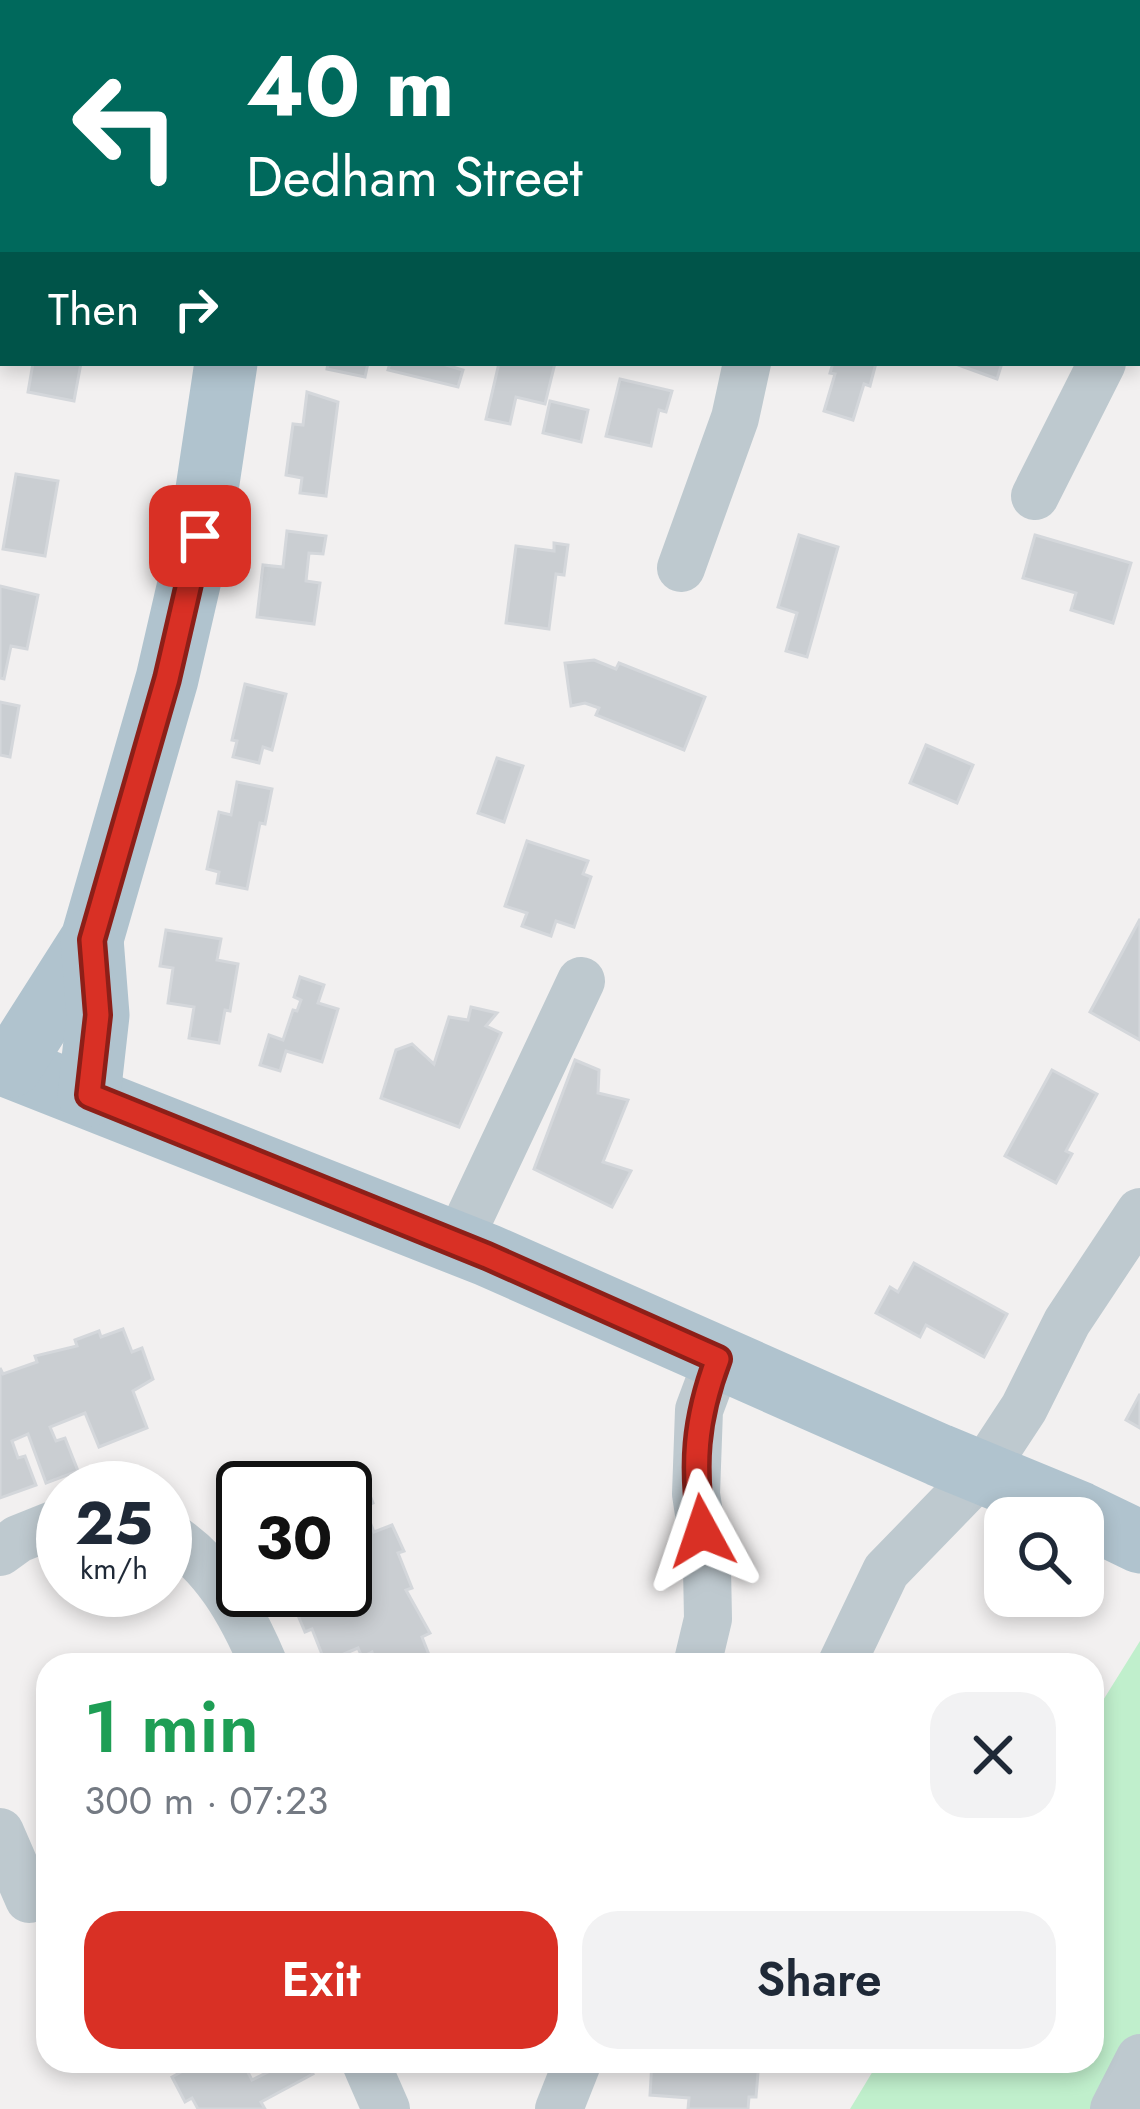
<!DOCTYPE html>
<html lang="en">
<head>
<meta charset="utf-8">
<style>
  :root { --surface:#fff; --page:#f2f2f3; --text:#1f2937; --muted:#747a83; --accent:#d93025 }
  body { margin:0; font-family:Jost,sans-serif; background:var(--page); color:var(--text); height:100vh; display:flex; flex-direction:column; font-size:45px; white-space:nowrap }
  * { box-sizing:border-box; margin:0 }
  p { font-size:39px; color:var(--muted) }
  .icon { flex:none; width:66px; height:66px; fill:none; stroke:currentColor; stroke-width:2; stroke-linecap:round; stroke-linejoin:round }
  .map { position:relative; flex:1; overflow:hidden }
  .side { position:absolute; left:36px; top:1653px; width:1068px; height:420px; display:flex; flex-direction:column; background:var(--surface); border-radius:36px; box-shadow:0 6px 18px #0003 }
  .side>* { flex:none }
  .guide { position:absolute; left:0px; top:0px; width:1140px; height:366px; box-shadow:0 6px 18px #0003; background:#00695c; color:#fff; overflow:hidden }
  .fabs { position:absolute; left:984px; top:1497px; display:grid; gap:24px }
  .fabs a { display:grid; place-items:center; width:120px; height:120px; border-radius:24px; background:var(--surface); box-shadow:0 6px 18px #0003; font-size:60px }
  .speed { position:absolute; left:36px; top:1461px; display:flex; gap:24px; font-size:60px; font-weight:700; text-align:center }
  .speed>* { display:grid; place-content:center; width:156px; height:156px; border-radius:50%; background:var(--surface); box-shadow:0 6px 18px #0003; line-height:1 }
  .speed small { font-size:30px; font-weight:400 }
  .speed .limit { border:6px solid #111; border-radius:18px; background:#fff; color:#111 }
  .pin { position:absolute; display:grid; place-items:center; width:102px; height:102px; color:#fff; margin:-51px; border-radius:24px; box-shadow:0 6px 18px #0006 }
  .me { position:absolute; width:132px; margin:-66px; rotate:355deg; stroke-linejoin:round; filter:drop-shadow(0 0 9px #0008) }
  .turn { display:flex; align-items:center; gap:42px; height:252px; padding:0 48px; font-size:54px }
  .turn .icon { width:156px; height:156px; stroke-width:2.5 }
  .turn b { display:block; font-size:84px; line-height:102px }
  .then { display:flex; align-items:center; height:114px; padding:0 48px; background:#0003; gap:24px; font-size:45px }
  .round { display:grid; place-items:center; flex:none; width:126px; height:126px; border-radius:36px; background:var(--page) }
  .head { display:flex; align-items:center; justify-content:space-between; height:204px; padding:0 48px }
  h1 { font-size:72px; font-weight:600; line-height:90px; color:#1e9e55 }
  .button { display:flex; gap:24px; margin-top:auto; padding:24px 48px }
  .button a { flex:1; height:138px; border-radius:36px; background:var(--accent); color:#fff; font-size:48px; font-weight:600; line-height:138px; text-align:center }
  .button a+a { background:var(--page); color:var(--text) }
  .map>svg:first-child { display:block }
  .green { fill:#c0efcc }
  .building { fill:#caced2; stroke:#d4d7db; stroke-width:3 }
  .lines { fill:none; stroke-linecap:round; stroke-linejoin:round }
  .minor { stroke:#bec9cf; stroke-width:48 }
  .major { stroke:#b0c3ce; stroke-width:63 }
  .route-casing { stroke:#8d1f18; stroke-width:30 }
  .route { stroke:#d93025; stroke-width:21 }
</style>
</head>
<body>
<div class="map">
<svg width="1140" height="2109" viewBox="0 0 1140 2109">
  <rect width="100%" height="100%" fill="#f2f0f0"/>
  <path class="green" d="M1140 1641V2109H850L879 2061H1092V1718Z"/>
  <g class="building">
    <path d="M33 363H81L74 401 28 392Z"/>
    <path d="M328 363H368L365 377 327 369Z"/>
    <path d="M390 363H439L463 370 458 387 388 370Z"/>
    <path d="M499 363H555L545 404 516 397 510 424 486 419Z"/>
    <path d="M833 363H876L870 386 864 384 853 420 824 411 835 374 830 373Z"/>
    <path d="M953 363H1002L997 379Z"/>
    <path d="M620 379 672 391 666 412 659 410 651 446 606 436Z"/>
    <path d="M307 392 338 402 326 496 300 493 302 478 286 475 293 424 303 425Z"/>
    <path d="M550 401 588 410 581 442 543 433Z"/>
    <path d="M16 474 58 481 45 556 3 549Z"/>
    <path d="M287 531 326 536 323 554 309 553 306 581 320 583 314 624 257 617 263 565 283 567Z"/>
    <path d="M799 535 838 547 807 657 786 651 797 613 778 607Z"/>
    <path d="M1035 535 1131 563 1113 623 1071 610 1076 593 1023 578Z"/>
    <path d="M554 543 568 545 564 575 556 574 549 629 506 623 516 546 554 551Z"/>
    <path d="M0 586 38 595 27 649 11 646 4 679 0 678Z"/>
    <path d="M594 660 616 669 619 663 705 697 684 750 596 715 599 708 585 703 571 706 565 663Z"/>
    <path d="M245 684 286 694 272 750 263 747 259 763 233 757 237 741 232 740Z"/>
    <path d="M0 702 19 706 10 757 0 755Z"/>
    <path d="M926 745 973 765 957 803 910 783Z"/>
    <path d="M497 758 523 766 504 822 478 813Z"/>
    <path d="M237 782 272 789 265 824 260 823 247 889 217 883 219 872 207 869 219 812 231 815Z"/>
    <path d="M527 841 588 861 583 874 591 877 574 927 556 921 551 936 522 926 527 913 505 906Z"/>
    <path d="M1140 919V1040L1090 1012Z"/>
    <path d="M166 930 221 939 217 960 238 964 230 1011 225 1010 219 1043 189 1038 194 1007 168 1003 173 968 160 966Z"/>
    <path d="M300 977 324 985 318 1003 338 1009 322 1062 286 1051 280 1071 260 1065 269 1035 283 1040 293 1010 297 1011 301 1000 294 997Z"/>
    <path d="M471 1007 497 1013 486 1026 501 1033 459 1127 381 1098 396 1050 412 1044 434 1064 449 1017 468 1020Z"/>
    <path d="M575 1060 599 1070 598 1093 628 1100 603 1162 631 1171 612 1207 534 1169Z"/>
    <path d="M1052 1070 1097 1094 1066 1151 1072 1154 1056 1183 1005 1156Z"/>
    <path d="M914 1263 1007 1314 984 1357 926 1325 920 1337 876 1313 890 1287 898 1292Z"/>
    <path d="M123 1329 132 1352 142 1348 153 1379 133 1391 147 1428 99 1447 85 1413 50 1427 56 1441 65 1438 78 1471 46 1483 28 1434 12 1441 18 1458 25 1456 36 1485 0 1498V1368L3 1374 37 1362 35 1356 77 1346 75 1340 99 1331 101 1337Z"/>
    <path d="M1140 1394V1428L1126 1420Z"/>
    <path d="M332 1468 336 1477 359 1468 373 1503 364 1507 374 1532 392 1525 404 1551 398 1553 412 1588 406 1590 430 1633 422 1637 433 1665H356L374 1658 372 1652 362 1657 358 1648 325 1662 312 1629 305 1632 292 1601 319 1590H324L327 1598 345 1590V1488H312L317 1485 313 1476Z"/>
    <path d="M175 2061H242L252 2080 270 2071 268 2061H306L313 2074 261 2102 265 2109H198L192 2098 185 2102 172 2077 181 2072Z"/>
    <path d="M652 2061H759L756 2097H749L748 2109H688L689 2098 650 2095Z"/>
  </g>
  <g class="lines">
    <g class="minor">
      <path d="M785 0 800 3"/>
      <path d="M859 3 860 0"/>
      <path d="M0 36H3"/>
      <path d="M1137 296 1140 290"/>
      <path d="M1035 496 1102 363"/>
      <path d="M681 568 735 418 747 363"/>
      <path d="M457 1244 581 981"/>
      <path d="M165 1533C214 1562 242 1613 264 1665"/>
      <path d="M0 1552 18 1539 63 1521"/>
      <path d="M697 1665 708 1619 707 1567 696 1494 699 1410 718 1359"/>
      <path d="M841 1665 886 1571 982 1472 1024 1408 1067 1322 1140 1212"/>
      <path d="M0 1832 29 1899"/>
      <path d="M365 2061 386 2109"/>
      <path d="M559 2109 578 2061"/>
      <path d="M1114 2109 1140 2058"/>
    </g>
    <g class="major">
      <path d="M253 3V0"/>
      <path d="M0 1063 487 1255 939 1455 1080 1513 1140 1542"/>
      <path d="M11 1066 92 939 167 679 200 536 226 363"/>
      <path d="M89 1095 98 1015 92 939"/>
    </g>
  </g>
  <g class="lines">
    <defs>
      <path id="route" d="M200 536 167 679 92 940 98 1015 89 1095 487 1256 718 1359C695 1420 692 1466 702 1531"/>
    </defs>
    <use href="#route" class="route-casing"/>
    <use href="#route" class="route"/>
  </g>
</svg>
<div class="fabs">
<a><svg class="icon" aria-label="search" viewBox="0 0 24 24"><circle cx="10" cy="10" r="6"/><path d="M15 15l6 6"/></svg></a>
</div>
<div class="speed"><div>25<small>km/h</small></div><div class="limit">30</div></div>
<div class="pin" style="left:200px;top:536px;background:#d93025"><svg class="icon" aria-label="arrive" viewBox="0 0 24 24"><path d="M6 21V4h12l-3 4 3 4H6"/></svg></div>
<svg class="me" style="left:702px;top:1531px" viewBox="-20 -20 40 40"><path d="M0-17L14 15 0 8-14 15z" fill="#d93025" stroke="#fff" stroke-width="4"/></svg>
<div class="guide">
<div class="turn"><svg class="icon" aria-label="left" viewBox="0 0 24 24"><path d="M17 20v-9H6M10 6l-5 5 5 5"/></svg><div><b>40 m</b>Dedham Street</div></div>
<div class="then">Then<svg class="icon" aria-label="right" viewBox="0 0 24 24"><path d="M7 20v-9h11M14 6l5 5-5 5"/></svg></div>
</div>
<section class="side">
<div class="head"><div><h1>1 min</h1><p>300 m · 07:23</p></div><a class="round"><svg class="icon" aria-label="close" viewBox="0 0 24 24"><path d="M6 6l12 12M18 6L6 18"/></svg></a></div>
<div class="button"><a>Exit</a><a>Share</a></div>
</section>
</div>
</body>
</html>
